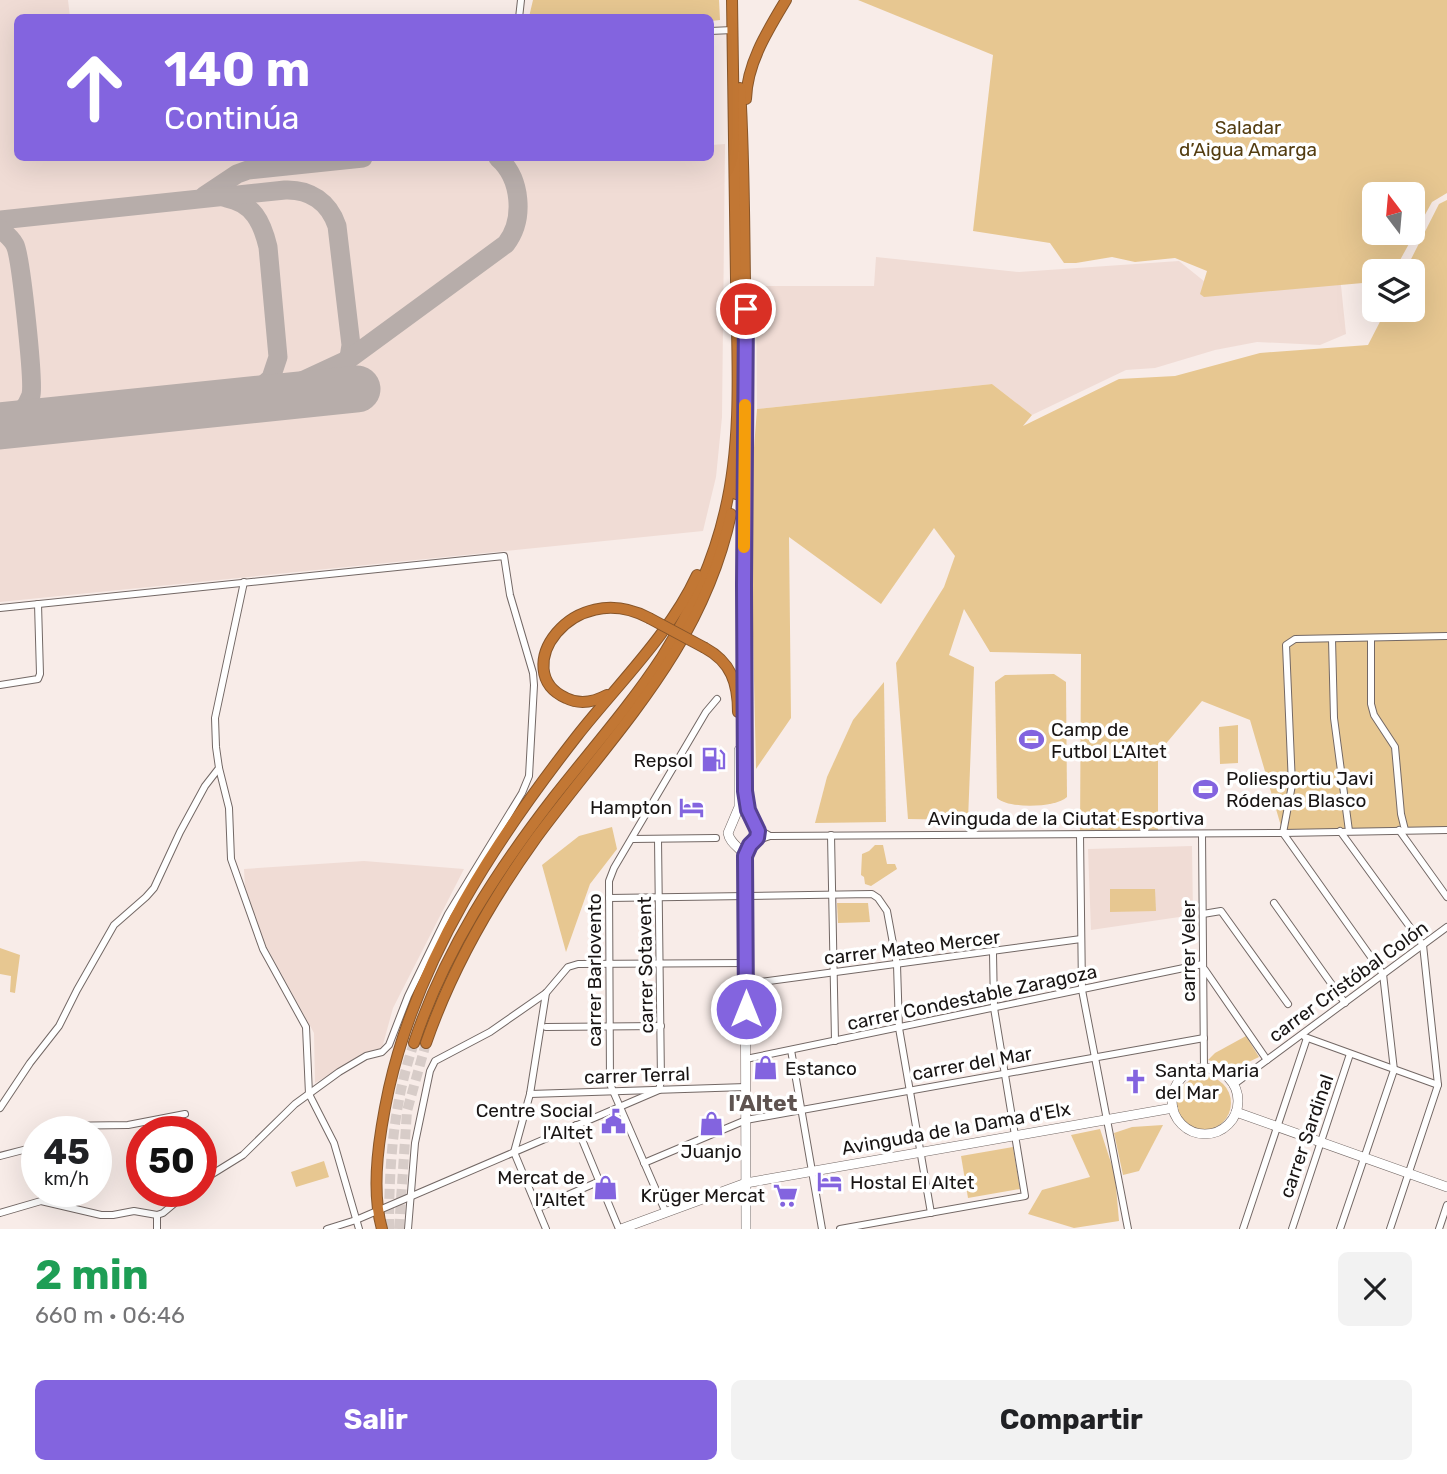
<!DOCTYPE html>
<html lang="es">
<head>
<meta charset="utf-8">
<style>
  :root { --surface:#fff; --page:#f2f2f2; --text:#202124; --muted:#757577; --accent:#8364df }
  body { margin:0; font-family:Rubik,sans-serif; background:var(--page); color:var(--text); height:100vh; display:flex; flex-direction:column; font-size:26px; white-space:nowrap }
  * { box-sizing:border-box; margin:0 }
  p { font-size:23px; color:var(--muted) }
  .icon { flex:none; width:38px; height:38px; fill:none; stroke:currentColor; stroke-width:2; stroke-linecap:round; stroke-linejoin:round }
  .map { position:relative; height:1229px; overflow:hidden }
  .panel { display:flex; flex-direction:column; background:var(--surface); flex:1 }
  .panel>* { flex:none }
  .top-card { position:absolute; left:14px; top:14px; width:700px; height:147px; border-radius:10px; box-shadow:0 7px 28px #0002; background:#8364df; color:#fff; overflow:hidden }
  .needle { width:46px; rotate:344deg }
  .buttons { position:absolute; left:1362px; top:182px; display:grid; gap:14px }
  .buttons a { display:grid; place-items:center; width:63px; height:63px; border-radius:10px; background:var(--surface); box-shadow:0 7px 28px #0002; font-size:35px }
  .speed { position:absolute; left:21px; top:1116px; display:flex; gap:14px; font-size:35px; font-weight:700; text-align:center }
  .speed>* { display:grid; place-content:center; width:91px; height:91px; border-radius:50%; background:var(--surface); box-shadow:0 7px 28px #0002; line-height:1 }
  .speed small { font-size:18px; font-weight:400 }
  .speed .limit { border:10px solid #d22; background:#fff; color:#111 }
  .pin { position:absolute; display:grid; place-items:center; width:60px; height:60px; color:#fff; margin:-30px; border:4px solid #fff; border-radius:50%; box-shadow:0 2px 7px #0007 }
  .me { position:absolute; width:77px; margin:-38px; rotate:0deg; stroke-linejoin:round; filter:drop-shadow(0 0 5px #0008) }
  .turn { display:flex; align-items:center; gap:24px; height:147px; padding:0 35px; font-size:32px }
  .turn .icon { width:91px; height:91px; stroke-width:2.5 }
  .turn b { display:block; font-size:49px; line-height:60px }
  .round { display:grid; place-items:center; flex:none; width:74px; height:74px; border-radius:10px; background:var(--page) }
  .head { display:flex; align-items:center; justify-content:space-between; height:119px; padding:0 35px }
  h1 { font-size:42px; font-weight:700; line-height:52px; color:#1e9e55 }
  .cta { display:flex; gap:14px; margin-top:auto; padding:14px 35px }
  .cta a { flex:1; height:80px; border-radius:10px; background:var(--accent); color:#fff; font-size:28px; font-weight:700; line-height:80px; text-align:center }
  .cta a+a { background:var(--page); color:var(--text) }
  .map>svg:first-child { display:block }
  .built { fill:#f0dcd5 }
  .green { fill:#e7c791; fill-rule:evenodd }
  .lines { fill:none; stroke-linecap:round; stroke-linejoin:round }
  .taxiway { stroke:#b7adaa; stroke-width:19 }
  .runway { stroke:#b7adaa; stroke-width:47 }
  .highway-tunnel { stroke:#d7ccc8; stroke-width:10; stroke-dasharray:10 5; stroke-linecap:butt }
  .street-casing { stroke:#736865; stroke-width:8 }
  .secondary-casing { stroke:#736865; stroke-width:10 }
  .highway-casing { stroke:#875529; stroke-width:12 }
  .street { stroke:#fff; stroke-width:6 }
  .secondary { stroke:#fff; stroke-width:9 }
  .highway { stroke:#c27734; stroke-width:10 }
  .highway-bridge-casing { stroke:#875529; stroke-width:12; stroke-linecap:butt }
  .highway-bridge { stroke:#c27734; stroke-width:10 }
  .route-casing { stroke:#554191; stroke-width:18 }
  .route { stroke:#8364df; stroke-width:12 }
  .slow { stroke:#f59e0b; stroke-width:12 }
  .labels { text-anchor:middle; stroke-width:7; stroke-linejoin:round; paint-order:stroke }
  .park-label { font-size:19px; fill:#543d11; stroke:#fff }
  .poi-label { font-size:19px; fill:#191514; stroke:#fff; text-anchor:start }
  .street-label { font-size:19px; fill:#191514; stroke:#fff }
  .quarter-label { font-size:23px; font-weight:bold; fill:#5e5350; stroke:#fff }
</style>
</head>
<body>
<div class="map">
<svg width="1447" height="1229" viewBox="0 0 1447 1229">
  <rect width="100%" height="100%" fill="#f8ece8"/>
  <g class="built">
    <path d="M0 0H68L70 17 18 18V158H710L711 145 725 144 722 417 716 477 703 531 0 602Z"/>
    <path d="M876 257 1019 272 1179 261 1210 286 1340 276 1346 334 1320 345 1257 342 1215 350 1155 368 1126 370 1032 415 992 384 757 409 756 286H874Z"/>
    <path d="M1192 846 1193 915 1091 930 1088 849Z"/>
    <path d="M364 861 464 869 393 1008 382 1048 373 1050 315 1083 314 1033 264 942 245 887 244 869Z"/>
  </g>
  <g class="green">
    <path d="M533 0H719L720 20 711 21 710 18 529 17Z"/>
    <path d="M858 0H1447V193L1432 202 1394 271H1374V282L1204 297 1200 294 1207 271 1175 258 1135 262 1112 257 1076 263H1064L1050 243 973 231 993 55ZM1374 194H1412V233H1374Z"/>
    <path d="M1447 200V827L1283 833 1250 720 1202 701 1158 753V834L1080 835 1081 654 990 652 964 609 949 655 974 667 968 820 908 819 896 663 944 587 955 556 934 528 881 604 789 537 791 718 756 769 750 499 757 409 992 384 1032 415 1023 426 1119 379 1175 376 1260 353 1368 345 1386 310H1412V271H1405L1439 204Z"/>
    <path d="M1054 674 1066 682 1067 797C1056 808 1008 809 997 798L995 682 1005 675Z"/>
    <path d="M884 682 886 822 815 823 827 777 853 720Z"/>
    <path d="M1238 725V763L1220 764 1219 727Z"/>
    <path d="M612 827 617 849 590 884 566 952 542 865 579 836Z"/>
    <path d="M875 845H883L887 864H895L897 869 871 886 865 884 864 877 861 875 862 854 869 851Z"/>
    <path d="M1110 889H1155L1156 911 1110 912Z"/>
    <path d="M837 903H868L870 922 838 923Z"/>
    <path d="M0 948 20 955 15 993 10 992 11 976 0 974Z"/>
    <path d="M1246 1036 1259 1057 1236 1068 1208 1060 1215 1053Z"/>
    <circle cx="1204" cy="1103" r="27"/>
    <path d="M1163 1125 1139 1171 1123 1175 1114 1133 1132 1127Z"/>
    <path d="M1100 1129 1115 1175 1119 1221 1074 1228 1028 1214 1042 1190 1090 1177 1071 1135Z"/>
    <path d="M1013 1147 1020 1189 968 1198 961 1156Z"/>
    <path d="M324 1161 329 1177 296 1187 291 1172Z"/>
  </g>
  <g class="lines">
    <g class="taxiway">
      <path d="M204 196 237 174 248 170 363 158"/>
      <path d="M226 198C253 203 262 222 268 247L278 357 271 378 252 395"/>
      <path d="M0 220 285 190C310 189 329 202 337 226L351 345C348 371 338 387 311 393"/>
      <path d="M0 229C5 233 12 239 15 245 21 257 34 382 31 395 26 410 15 419 2 426"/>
      <path d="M244 400 293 385 349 359 506 244C525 219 521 178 498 158"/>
    </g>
    <path class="runway" d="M0 426 357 389"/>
    <g class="highway-tunnel">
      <path d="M389 1229C389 1165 393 1104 414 1043"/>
      <path d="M399 1229 407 1111 426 1043"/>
    </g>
    <defs>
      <g id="street">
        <path d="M519 18 521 0"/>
        <path d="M710 31 733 30"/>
        <path d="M0 608 504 556 510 595 533 673 534 685 529 776 522 793 448 914 408 996 389 1045 382 1052 366 1056 339 1072 295 1104 243 1155 201 1181"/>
        <path d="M1332 639 1334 718 1349 831"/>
        <path d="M1371 639V704L1374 715 1395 747 1401 814 1405 830"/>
        <path d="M0 685 38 679 40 674 38 604"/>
        <path d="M219 768 229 808 231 859 263 949 306 1027 309 1094 334 1143 359 1229"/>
        <path d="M1399 830 1447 897"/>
        <path d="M1340 831 1423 945 1438 1085 1390 1229"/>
        <path d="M1202 834 1204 1069"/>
        <path d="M831 835 835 1041"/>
        <path d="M1080 835 1082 990 1128 1229"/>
        <path d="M770 836 1283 833 1447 830"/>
        <path d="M632 839 716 838"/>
        <path d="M755 841 770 836 758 829"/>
        <path d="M609 898 872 894 878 898 887 911 897 965 899 1028 931 1213"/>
        <path d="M1274 903 1345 1003"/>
        <path d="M1203 914 1221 911 1288 1004"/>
        <path d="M1205 970 1267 1060"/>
        <path d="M746 984 1081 939"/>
        <path d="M546 993 530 1094 514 1152 546 1229"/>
        <path d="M546 1027 661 1026"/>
        <path d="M1305 1037 1438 1085"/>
        <path d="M791 1050 822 1229"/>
        <path d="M746 1059 1203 964"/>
        <path d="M1233 1085 1447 927"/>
        <path d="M530 1094 746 1087"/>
        <path d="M0 1108 30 1063 59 1026 77 990 114 925 146 897 154 888 180 832 205 786 219 768 216 747 215 718 244 582"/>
        <path d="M576 1125 619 1229"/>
        <path d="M43 1132 45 1129 53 1126 128 1125 185 1114"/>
        <path d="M0 1156 27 1149 37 1142"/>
        <path d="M644 1163 746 1120 1204 1038"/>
        <path d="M538 1208 600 1181"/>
        <path d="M0 1213 41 1201 101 1215H113L134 1211 157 1215 163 1213 188 1192"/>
        <path d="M666 1213 610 1084 609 881 614 868 706 712 717 699"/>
        <path d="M157 1229V1215"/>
        <path d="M327 1229 356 1220 659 1090 661 1081 658 839"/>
        <path d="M408 1229 415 1143 430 1071 435 1061 490 1032 546 993 568 967 578 964 746 963"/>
        <path d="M840 1229 1025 1196 994 1008 993 953"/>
        <path d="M1243 1229 1307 1038"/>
        <path d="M1292 1229 1350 1054"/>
        <path d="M1340 1229 1394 1070 1383 974 1283 833 1292 785 1286 645 1295 639 1447 636"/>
        <path d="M1439 1229 1447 1205"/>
      </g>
      <g id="secondary">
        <path d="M739 750V807L728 833C730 844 740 847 745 856"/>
        <path d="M745 761C745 778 744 795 749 812 751 819 758 824 758 832 758 841 748 848 745 856L746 1229"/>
        <circle cx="1205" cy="1101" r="33"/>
        <path d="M1236 1112 1447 1187"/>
        <path d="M621 1229 746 1183 1173 1108"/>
      </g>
      <g id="highway">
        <path d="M746 99C747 63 768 30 786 0"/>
        <path d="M745 466V761"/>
        <path d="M736 494C747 423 746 353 745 281 744 216 744 152 740 88"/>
        <path d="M705 648C731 662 738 683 738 712"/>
        <path d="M607 695C594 702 580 705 566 698 508 672 571 577 649 618"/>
        <path d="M414 1043C444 952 496 872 554 797 590 751 630 706 662 657 690 612 713 563 725 511 743 436 737 356 736 279 735 186 734 93 732 0"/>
        <path d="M426 1043C452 968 490 902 536 838 615 731 702 649 731 514"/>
        <path d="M382 1229C370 1187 380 1130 389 1088 419 956 495 841 577 736 617 685 670 634 697 575"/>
      </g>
    </defs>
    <use href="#street" class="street-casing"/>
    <use href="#secondary" class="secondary-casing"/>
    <use href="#highway" class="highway-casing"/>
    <use href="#street" class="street"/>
    <use href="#secondary" class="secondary"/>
    <use href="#highway" class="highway"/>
    <defs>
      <path id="highway-bridge" d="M649 618 705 648"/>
    </defs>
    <use href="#highway-bridge" class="highway-bridge-casing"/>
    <use href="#highway-bridge" class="highway-bridge"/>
  </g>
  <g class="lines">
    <defs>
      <path id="route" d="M746 309 744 585 745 791 748 810 758 831 757 838 750 845 745 856 746 1009"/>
    </defs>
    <use href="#route" class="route-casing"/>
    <use href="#route" class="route"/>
    <path class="slow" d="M744 547 745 405"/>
  </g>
  <defs>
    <symbol id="stadium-bare" viewBox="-9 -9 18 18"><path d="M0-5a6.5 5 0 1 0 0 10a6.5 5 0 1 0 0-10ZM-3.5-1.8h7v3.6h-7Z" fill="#8364df" stroke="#fff" stroke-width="2.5" paint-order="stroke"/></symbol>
    <symbol id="fuel-bare" viewBox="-9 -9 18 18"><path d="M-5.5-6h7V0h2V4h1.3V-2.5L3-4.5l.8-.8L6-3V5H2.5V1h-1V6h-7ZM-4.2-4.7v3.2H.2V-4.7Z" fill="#8364df" stroke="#fff" stroke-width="2.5" paint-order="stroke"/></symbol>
    <symbol id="hotel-bare" viewBox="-9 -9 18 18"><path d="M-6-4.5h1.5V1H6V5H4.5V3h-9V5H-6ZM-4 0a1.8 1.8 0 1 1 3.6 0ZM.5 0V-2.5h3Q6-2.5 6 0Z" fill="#8364df" stroke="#fff" stroke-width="2.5" paint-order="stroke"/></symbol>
    <symbol id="shop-bare" viewBox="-9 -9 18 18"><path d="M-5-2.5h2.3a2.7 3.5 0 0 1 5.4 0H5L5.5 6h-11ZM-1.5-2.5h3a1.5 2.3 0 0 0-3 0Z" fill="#8364df" stroke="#fff" stroke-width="2.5" paint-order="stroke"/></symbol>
    <symbol id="church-bare" viewBox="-9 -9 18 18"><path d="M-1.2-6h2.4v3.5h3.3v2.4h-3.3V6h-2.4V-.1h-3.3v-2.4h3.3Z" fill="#8364df" stroke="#fff" stroke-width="2.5" paint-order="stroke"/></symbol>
    <symbol id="civic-bare" viewBox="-9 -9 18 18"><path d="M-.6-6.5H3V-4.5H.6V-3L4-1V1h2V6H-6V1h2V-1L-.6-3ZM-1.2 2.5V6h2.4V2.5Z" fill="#8364df" stroke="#fff" stroke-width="2.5" paint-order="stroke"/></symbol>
    <symbol id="supermarket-bare" viewBox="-9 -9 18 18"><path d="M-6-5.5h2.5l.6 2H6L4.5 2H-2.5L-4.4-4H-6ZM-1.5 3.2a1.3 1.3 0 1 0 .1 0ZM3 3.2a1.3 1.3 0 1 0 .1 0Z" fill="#8364df" stroke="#fff" stroke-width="2.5" paint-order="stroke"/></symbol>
  </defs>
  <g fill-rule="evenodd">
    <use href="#stadium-bare" x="1014" y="722" width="35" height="35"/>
    <use href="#fuel-bare" x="696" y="742" width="35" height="35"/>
    <use href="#stadium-bare" x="1188" y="772" width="35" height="35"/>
    <use href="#hotel-bare" x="674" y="790" width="35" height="35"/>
    <use href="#shop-bare" x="748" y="1050" width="35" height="35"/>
    <use href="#church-bare" x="1118" y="1064" width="35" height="35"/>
    <use href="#civic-bare" x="596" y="1104" width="35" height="35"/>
    <use href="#shop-bare" x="694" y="1106" width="35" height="35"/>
    <use href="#hotel-bare" x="812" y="1164" width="35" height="35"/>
    <use href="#shop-bare" x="588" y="1170" width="35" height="35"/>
    <use href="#supermarket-bare" x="768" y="1178" width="35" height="35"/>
  </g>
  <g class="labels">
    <g class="park-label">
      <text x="1248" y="134">Saladar<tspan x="1248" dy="22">d’Aigua Amarga</tspan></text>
    </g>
    <g class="poi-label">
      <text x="1051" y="736">Camp de<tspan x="1051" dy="22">Futbol L'Altet</tspan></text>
      <text x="693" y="767" text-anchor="end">Repsol</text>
      <text x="1226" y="785">Poliesportiu Javi<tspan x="1226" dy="22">Ródenas Blasco</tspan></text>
      <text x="672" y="814" text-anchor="end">Hampton</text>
      <text x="785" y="1075">Estanco</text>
      <text x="1155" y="1077">Santa Maria<tspan x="1155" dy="22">del Mar</tspan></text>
      <text x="593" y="1117" text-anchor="end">Centre Social<tspan x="593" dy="22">l'Altet</tspan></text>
      <text x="711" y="1158" text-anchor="middle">Juanjo</text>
      <text x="585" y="1184" text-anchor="end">Mercat de<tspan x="585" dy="22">l'Altet</tspan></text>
      <text x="850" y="1189">Hostal El Altet</text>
      <text x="765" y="1202" text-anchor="end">Krüger Mercat</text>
    </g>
    <g class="street-label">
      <text x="1066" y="825">Avinguda de la Ciutat Esportiva</text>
      <text transform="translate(912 947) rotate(-7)" y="7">carrer Mateo Mercer</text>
      <text transform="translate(1188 951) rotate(-90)" y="7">carrer Veler</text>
      <text transform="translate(645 965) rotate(-91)" y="7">carrer Sotavent</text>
      <text transform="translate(594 970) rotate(-90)" y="7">carrer Barlovento</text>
      <text transform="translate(1348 981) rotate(-36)" y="7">carrer Cristóbal Colón</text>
      <text transform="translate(972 997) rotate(-12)" y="7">carrer Condestable Zaragoza</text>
      <text transform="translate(972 1063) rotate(-10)" y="7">carrer del Mar</text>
      <text transform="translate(637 1075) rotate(-2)" y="7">carrer Terral</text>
      <text transform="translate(956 1128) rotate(-10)" y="7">Avinguda de la Dama d'Elx</text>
      <text transform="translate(1306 1136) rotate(-71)" y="7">carrer Sardinal</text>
    </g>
    <g class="quarter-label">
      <text x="763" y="1111">l'Altet</text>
    </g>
  </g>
</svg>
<div class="buttons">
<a><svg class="needle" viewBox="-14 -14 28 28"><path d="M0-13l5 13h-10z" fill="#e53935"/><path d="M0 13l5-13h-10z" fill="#757577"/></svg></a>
<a><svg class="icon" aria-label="layers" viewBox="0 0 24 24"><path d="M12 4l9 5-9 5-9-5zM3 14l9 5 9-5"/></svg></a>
</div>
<div class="speed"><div>45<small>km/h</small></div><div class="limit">50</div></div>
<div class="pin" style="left:746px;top:309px;background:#d93025"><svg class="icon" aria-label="arrive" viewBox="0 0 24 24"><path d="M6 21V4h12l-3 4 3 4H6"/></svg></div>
<svg class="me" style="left:746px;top:1009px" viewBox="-20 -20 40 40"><circle r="17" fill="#8364df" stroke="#fff" stroke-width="3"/><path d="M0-11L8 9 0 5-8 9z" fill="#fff"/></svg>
<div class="top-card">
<div class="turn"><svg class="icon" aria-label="ahead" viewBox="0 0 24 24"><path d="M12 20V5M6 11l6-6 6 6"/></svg><div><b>140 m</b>Continúa</div></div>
</div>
</div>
<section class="panel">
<div class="head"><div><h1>2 min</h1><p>660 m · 06:46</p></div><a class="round"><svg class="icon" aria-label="close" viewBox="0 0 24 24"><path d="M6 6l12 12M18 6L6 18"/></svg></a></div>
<div class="cta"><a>Salir</a><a>Compartir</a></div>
</section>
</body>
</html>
